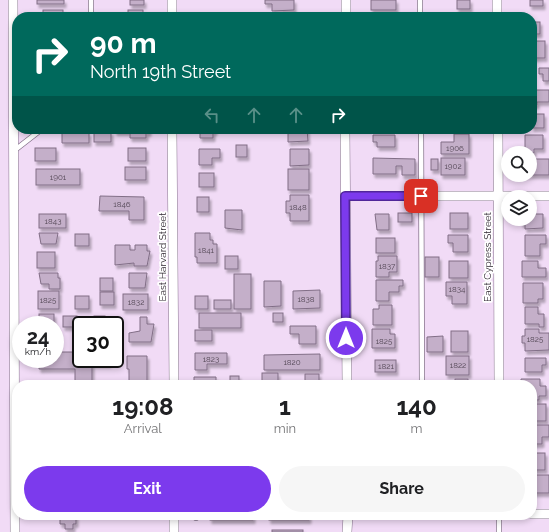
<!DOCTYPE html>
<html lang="en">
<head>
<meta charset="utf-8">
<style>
  :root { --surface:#fff; --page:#f6f6f6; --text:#202124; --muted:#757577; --accent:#7c3aed }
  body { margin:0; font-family:Raleway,sans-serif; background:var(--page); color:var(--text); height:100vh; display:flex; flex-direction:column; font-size:15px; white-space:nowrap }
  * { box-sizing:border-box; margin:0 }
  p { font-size:13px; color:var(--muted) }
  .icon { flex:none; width:22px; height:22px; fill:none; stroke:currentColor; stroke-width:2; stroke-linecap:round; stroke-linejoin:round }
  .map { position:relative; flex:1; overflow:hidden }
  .details { position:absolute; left:12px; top:380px; width:525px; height:140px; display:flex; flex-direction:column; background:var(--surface); border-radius:16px; box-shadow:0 2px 6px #0003 }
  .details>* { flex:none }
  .top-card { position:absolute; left:12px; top:12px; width:525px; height:122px; border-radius:16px; box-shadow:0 2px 6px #0003; background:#00695c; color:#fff; overflow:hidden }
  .tools { position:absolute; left:501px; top:146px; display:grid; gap:8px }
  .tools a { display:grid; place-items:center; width:36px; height:36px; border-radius:50%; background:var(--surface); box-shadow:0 2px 6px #0003; font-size:20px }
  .speed { position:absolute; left:12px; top:316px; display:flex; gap:8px; font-size:20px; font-weight:700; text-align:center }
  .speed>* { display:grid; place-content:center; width:52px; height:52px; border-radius:50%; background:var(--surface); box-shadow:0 2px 6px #0003; line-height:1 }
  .speed small { font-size:10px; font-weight:400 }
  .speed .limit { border:2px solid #111; border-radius:6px; background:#fff; color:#111 }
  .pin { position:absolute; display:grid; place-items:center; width:34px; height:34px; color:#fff; margin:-17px; border-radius:8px; box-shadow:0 2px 6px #0006 }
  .me { position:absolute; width:44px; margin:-22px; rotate:0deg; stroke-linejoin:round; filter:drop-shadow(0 0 3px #0008) }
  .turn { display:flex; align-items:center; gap:14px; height:84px; padding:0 12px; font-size:18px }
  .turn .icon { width:52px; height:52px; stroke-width:2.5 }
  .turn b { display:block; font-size:28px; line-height:34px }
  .lanes { display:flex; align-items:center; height:38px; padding:0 12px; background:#0003; justify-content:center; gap:20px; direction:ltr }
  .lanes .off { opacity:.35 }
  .eta { display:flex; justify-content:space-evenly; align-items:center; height:68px; text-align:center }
  .eta b { font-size:24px; font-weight:700; line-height:28px }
  .action { display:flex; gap:8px; margin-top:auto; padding:8px 12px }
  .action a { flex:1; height:46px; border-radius:24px; background:var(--accent); color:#fff; font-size:16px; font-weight:700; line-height:46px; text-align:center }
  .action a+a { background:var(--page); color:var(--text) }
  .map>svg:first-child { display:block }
  .building { fill:#c4afc9; stroke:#816e86; filter:url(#shadow) }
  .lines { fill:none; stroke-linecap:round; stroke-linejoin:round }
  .lane-casing { stroke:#87748d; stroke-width:6 }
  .street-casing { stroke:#87748d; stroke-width:10 }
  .lane { stroke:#fff; stroke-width:4.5 }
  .street { stroke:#fff; stroke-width:9 }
  .route-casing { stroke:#51269a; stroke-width:10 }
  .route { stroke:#7c3aed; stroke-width:7 }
  .labels { text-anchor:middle; stroke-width:3.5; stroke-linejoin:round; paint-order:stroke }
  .number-label { font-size:8px; fill:#544856 }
  .street-label { font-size:10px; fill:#2e2630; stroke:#fff }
</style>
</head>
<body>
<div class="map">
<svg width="549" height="532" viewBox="0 0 549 532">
  <defs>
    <filter id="shadow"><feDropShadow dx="2" dy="3.5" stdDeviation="1" flood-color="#0004"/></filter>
  </defs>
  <rect width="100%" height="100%" fill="#f1dbf6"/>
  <g class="building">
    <rect x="37" y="0" width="27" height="4"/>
    <rect x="130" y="0" width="14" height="5"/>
    <path d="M265 0H294V10L272 11V4H265Z"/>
    <rect x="371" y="0" width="25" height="10"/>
    <rect x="457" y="0" width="13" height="9"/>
    <rect x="530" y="0" width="13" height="6"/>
    <rect x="43" y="10" width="20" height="7"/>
    <rect x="128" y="10" width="15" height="7"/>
    <path d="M370 13 395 14V17H368H370Z"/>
    <rect x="456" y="13" width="12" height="4"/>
    <rect x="532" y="22" width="8" height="12"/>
    <rect x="532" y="41" width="13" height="17"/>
    <path d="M539 68H549V81H543V74H539Z"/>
    <path d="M532 90H549V102H537V105H532Z"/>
    <rect x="532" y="114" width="12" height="14"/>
    <path d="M62 129H86V133H89V143H62Z"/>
    <path d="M115 129H149V133H146V138H130V132H115Z"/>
    <path d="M200 129H215V132H213V138H200Z"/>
    <path d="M288 129H307L308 141 288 142Z"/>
    <rect x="94" y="132" width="17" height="10"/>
    <path d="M454 134H469V154H441V142H454Z"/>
    <path d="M373 135H395V147H377V142H373Z"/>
    <path d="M525 135H543V149H534V153H525Z"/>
    <rect x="236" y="145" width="11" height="12"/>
    <rect x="35" y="148" width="21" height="13"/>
    <rect x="128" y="148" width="18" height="13"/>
    <path d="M199 149H220V158H212V165H199Z"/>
    <path d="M290 149H309V165L290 166Z"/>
    <path d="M373 158 415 159V175H402V166H396V174H373Z"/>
    <rect x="441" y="158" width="24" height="17"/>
    <rect x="431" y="159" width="7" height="11"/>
    <path d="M530 159H549V175H524H530Z"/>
    <rect x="125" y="167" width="21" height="13"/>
    <rect x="36" y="169" width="44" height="16"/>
    <rect x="288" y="169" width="21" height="21"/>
    <rect x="199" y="173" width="15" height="14"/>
    <path d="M290 195H309V221H290V213H286V201H290Z"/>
    <path d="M100 196 144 197V220H129V211H99Z"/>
    <rect x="197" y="197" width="12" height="15"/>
    <path d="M225 210H242V230L225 228Z"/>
    <rect x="398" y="213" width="14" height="9"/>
    <rect x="450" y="213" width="18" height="16"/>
    <rect x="39" y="214" width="27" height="14"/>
    <path d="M375 214H389V230H377Z"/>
    <path d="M530 214H543V228L525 229V224H521V219H530Z"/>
    <path d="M39 233H58L56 244H41Z"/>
    <path d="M195 233H210V240H213V244H217V263H197V257H195Z"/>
    <rect x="75" y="234" width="14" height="12"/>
    <path d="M448 235H468V252H453V243H448Z"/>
    <path d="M525 235H546V244H540V256H525Z"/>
    <rect x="376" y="238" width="19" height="15"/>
    <path d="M115 245H130V250H135V245H147V251H150L147 266H134V263L115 265Z"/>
    <rect x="37" y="252" width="18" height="16"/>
    <rect x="225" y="256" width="13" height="13"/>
    <path d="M378 256H397V272H389V277H376V261H378Z"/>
    <rect x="425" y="257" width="14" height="20"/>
    <rect x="449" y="261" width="19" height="17"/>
    <path d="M522 261H538V268H546V277H522Z"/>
    <path d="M39 273H58V278H60V289H49V284H41Z"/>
    <path d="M129 273H147L145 288H129Z"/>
    <rect x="234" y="274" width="17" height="35"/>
    <rect x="100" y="278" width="13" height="13"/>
    <path d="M376 280H403V286H399V292H389V301H376Z"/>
    <path d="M264 281H281V306L264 307Z"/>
    <path d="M446 282H467V304H452V296H446Z"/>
    <path d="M523 283H543V299H538V303H523Z"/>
    <path d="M320 290V308L293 309V291Z"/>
    <rect x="38" y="291" width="21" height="18"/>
    <rect x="100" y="292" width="14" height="13"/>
    <rect x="123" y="294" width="25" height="16"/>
    <rect x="75" y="296" width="14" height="13"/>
    <rect x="195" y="296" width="13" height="13"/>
    <rect x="214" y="300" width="17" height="9"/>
    <path d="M379 305H392V325H373V309H379Z"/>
    <path d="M525 307H538V314H544V327H539V324H525Z"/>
    <rect x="199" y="313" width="42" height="15"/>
    <rect x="273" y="313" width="10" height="9"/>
    <rect x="39" y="314" width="15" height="11"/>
    <rect x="63" y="316" width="14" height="11"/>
    <rect x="94" y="316" width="11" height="9"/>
    <path d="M140 317H147V324H154L151 342H129V333L140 331Z"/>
    <path d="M290 326H316V344H299V334H290Z"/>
    <path d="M372 329H390V334H395V348H372Z"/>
    <path d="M525 329H539V333H549V350L525 351V343H522V336H525Z"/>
    <rect x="195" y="330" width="17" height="11"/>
    <rect x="451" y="331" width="17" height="21"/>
    <path d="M443 336V352H427V337Z"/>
    <path d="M55 352H81V359H109V364H92V383H75V369H39V359H55Z"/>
    <path d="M195 353H227V364H207V370H195Z"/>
    <path d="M320 354V370H264V355Z"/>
    <path d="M127 356H147V384H129V369H127Z"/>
    <rect x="446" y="356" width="23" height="19"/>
    <path d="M525 358H546V365H542V372H525Z"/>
    <rect x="375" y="360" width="21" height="12"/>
    <rect x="262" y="373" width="16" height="12"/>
    <rect x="305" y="374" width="14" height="11"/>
    <rect x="230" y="376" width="9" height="9"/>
    <path d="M194 377H216V382H215V385H194Z"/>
    <rect x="455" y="379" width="13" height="6"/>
    <path d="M521 379H540V386H546V396H539V400H532V385H521Z"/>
    <rect x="532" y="404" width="14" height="17"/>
    <path d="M536 425H549V437H542V444H532V429H536Z"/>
    <rect x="532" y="453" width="13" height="17"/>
    <rect x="532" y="475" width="17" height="18"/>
    <path d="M60 515H76V524H73V529H65V524H60Z"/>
    <rect x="210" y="515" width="43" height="5"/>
    <rect x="269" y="515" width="40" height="5"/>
    <rect x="272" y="530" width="31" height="2"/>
  </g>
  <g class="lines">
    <defs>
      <g id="lane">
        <path d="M420 0V17"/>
        <path d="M91 17V0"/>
        <path d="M421 129 422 385"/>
        <path d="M15 150 42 129"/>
        <path d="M196 515V518"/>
        <path d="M499 515V532"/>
      </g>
      <g id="street">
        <path d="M13 0 15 532"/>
        <path d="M497 0V17"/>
        <path d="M172 17V0"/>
        <path d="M346 17V0"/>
        <path d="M172 129 174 385"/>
        <path d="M345 129 347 385"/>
        <path d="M498 129 499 385"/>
        <path d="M345 196H549"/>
        <path d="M532 514H549"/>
        <path d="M174 515V532"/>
        <path d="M347 532 348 515"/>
      </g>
    </defs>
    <use href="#lane" class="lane-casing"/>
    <use href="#street" class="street-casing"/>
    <use href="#lane" class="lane"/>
    <use href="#street" class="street"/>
  </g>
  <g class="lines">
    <defs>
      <path id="route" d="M346 338 345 196H421"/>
    </defs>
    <use href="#route" class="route-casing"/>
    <use href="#route" class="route"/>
  </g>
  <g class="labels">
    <g class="number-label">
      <text x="455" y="151">1906</text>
      <text x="453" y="169">1902</text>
      <text x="58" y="180">1901</text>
      <text x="122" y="207">1846</text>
      <text x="298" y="210">1848</text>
      <text x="53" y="224">1843</text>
      <text x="206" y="253">1841</text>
      <text x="387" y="269">1837</text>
      <text x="457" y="292">1834</text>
      <text x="306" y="302">1838</text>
      <text x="48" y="303">1825</text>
      <text x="136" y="305">1832</text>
      <text x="535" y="342">1825</text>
      <text x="384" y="344">1825</text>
      <text x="211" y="362">1823</text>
      <text x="292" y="365">1820</text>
      <text x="458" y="368">1822</text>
      <text x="386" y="369">1821</text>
    </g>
    <g class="street-label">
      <text transform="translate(162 257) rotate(-90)" y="4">East Harvard Street</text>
      <text transform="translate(487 257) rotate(-90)" y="4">East Cypress Street</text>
    </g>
  </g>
</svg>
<div class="tools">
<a><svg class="icon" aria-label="search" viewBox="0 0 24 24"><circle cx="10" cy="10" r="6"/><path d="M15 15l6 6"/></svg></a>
<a><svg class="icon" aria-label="layers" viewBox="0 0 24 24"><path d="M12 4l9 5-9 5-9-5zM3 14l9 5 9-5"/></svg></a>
</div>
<div class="speed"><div>24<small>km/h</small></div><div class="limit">30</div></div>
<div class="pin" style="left:421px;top:196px;background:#d93025"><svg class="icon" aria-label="arrive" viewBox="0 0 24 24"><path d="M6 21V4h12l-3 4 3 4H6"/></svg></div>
<svg class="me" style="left:346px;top:338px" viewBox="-20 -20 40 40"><circle r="17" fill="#7c3aed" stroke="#fff" stroke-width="3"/><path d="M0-11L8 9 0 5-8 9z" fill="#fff"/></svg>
<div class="top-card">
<div class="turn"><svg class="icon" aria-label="right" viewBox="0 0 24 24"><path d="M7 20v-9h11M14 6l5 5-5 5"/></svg><div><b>90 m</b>North 19th Street</div></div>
<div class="lanes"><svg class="icon off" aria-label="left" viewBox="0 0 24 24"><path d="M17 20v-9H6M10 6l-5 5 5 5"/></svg><svg class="icon off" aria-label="ahead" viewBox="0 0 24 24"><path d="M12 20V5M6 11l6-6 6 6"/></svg><svg class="icon off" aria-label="ahead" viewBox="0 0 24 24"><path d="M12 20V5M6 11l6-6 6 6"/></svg><svg class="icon" aria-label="right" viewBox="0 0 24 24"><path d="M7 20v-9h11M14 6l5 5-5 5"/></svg></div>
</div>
<section class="details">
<div class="eta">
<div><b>19:08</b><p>Arrival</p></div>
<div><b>1</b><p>min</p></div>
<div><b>140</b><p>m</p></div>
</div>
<div class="action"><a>Exit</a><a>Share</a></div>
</section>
</div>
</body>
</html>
